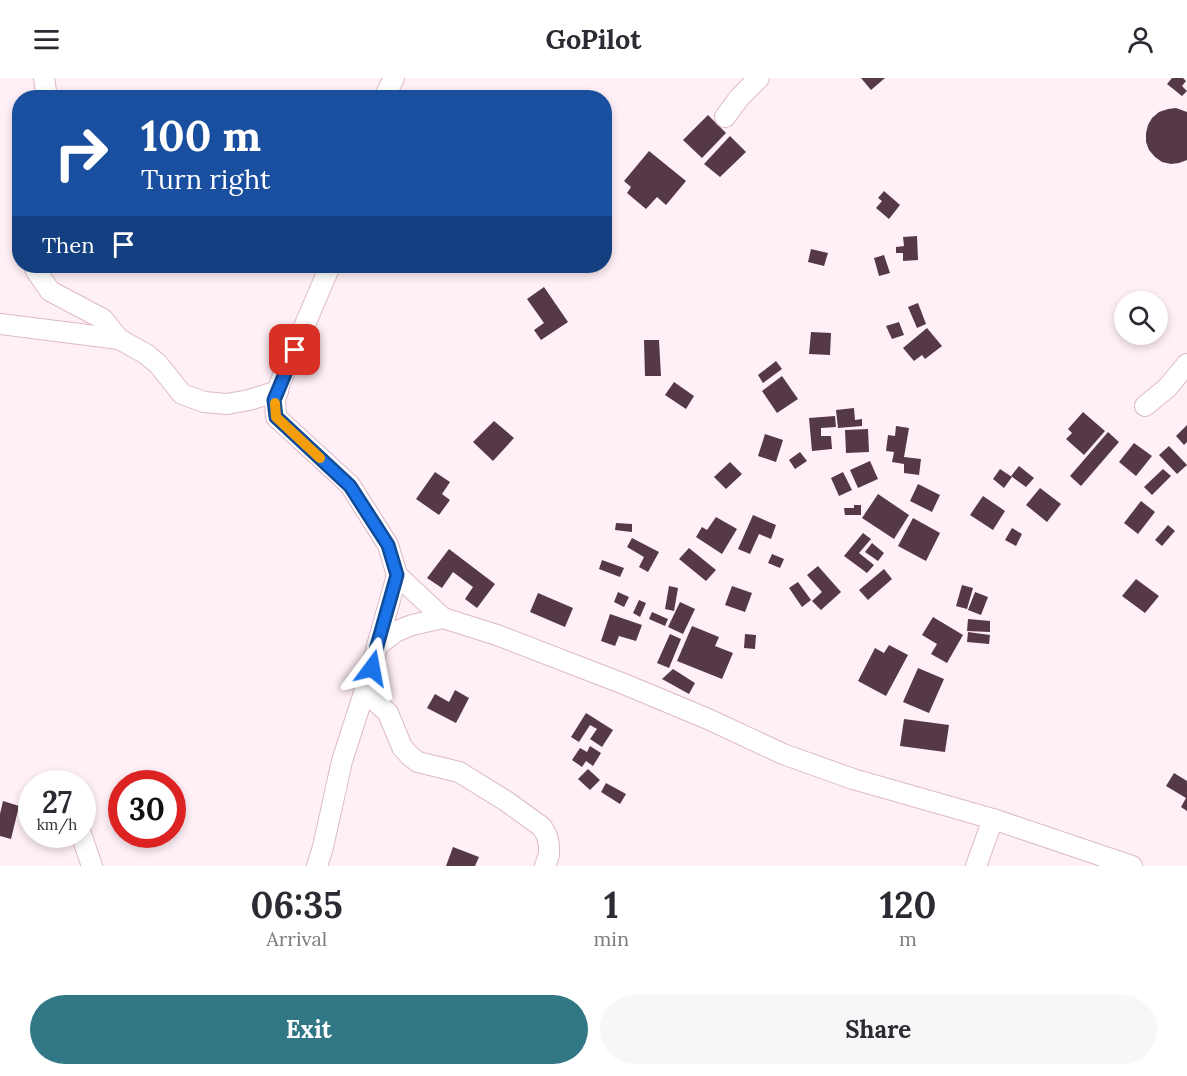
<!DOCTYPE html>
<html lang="en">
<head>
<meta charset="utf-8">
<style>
  :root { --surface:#fff; --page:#f7f7f7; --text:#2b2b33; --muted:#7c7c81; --accent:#317785 }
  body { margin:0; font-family:Lora,serif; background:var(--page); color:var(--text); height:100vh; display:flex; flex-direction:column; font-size:22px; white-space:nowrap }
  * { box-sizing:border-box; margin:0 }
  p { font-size:20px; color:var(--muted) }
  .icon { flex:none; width:33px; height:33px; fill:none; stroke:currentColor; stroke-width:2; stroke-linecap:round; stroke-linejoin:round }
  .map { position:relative; height:788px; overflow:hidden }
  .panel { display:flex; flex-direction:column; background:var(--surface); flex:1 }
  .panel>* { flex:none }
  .guide { position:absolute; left:12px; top:12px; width:600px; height:183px; border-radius:24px; box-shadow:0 3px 9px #0003; background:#1a4fa0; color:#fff; overflow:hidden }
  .controls { position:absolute; left:1114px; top:213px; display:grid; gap:12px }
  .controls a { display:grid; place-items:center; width:54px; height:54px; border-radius:50%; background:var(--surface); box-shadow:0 3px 9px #0003; font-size:30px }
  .speed { position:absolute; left:18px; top:692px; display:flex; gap:12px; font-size:30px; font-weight:700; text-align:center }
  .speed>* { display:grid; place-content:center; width:78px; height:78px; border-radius:50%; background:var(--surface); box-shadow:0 3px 9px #0003; line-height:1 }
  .speed small { font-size:15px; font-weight:400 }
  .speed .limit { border:9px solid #d22; background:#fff; color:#111 }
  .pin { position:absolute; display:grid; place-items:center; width:51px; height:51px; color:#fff; margin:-26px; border-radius:12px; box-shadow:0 3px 9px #0006 }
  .me { position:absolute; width:66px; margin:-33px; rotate:13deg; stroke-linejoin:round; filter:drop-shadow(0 0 4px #0008) }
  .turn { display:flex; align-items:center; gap:21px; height:126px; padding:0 30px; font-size:27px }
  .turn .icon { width:78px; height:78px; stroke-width:2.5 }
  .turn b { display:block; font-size:42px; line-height:51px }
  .then { display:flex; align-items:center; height:57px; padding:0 30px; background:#0003; gap:12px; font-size:22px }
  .eta { display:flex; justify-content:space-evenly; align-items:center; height:102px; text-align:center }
  .eta b { font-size:36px; font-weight:700; line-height:42px }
  .cta { display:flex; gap:12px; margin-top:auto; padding:12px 30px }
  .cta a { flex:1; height:69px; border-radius:36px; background:var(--accent); color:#fff; font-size:24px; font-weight:700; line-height:69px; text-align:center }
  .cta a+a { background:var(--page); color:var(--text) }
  header { display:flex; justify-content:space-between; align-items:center; height:78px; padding:0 30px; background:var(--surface); font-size:27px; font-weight:700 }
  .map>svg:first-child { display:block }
  .building { fill:#563946 }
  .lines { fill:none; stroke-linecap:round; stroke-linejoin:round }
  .street-casing { stroke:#deb9c9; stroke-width:22 }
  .street { stroke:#fff; stroke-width:20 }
  .route-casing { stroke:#114b97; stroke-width:15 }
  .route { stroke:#1a73e8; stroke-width:10 }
  .slow { stroke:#f59e0b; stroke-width:10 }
</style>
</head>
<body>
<header><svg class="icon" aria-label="menu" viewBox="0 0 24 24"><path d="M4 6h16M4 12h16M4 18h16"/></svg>GoPilot<svg class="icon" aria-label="person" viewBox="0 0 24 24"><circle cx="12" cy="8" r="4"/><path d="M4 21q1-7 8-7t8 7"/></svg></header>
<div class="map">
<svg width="1187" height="788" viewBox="0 0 1187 788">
  <rect width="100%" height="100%" fill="#ffeff6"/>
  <g class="building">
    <path d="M861 0H885L871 12Z"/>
    <path d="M1172 0H1183L1186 3 1182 8 1187 13 1182 18 1167 6Z"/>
    <path d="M1176 30 1187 34V82L1179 85 1171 86 1162 84 1155 79 1149 72 1146 64V55L1148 47 1152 40 1159 34 1168 31Z"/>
    <path d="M708 37 726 55 702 80 683 62Z"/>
    <path d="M730 58 746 74 720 99 704 86Z"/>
    <path d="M649 73 686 103 666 127 657 119 646 131 627 115 631 109 624 103Z"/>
    <path d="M884 113 900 127 889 141 876 130 882 123 878 120Z"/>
    <path d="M917 158 918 182 903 183V175H896V169L904 168 903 159Z"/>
    <path d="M811 171 828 175 824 188 808 184Z"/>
    <path d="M884 177 890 195 879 198 874 180Z"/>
    <path d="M544 209 568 244 541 262 534 252 544 245 527 221Z"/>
    <path d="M918 225 926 246 917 250 908 229Z"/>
    <path d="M899 244 904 257 892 261 886 248Z"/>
    <path d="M927 250 942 268 925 281 922 277 914 283 903 270Z"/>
    <path d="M811 254 831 255 830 277 809 276Z"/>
    <path d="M644 262H659L661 298H645Z"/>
    <path d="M776 283 782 291 763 305 758 297Z"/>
    <path d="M782 298 798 321 777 335 762 313Z"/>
    <path d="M674 304 694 318 686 331 665 317Z"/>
    <path d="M854 330 855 342 862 341V348L838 350 836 332Z"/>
    <path d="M1083 334 1105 353 1084 377 1066 361 1072 355 1068 351Z"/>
    <path d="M835 338 836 349 821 350V358H831L832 371 812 373 809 340Z"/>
    <path d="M494 343 514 360 493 383 473 364Z"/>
    <path d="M1187 347V364L1184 367 1176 358Z"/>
    <path d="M896 348 909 350 904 379 921 381 919 397 904 395V386L892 384 894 374 886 373 888 357 895 358Z"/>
    <path d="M868 351 869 374 846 375 845 352Z"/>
    <path d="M1108 354 1119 364 1081 408 1070 398Z"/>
    <path d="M765 356 783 362 776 384 758 378Z"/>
    <path d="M1134 365 1152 378 1136 398 1119 384Z"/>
    <path d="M1169 368 1187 387 1177 396 1159 377Z"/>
    <path d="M800 374 807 383 795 391 789 382Z"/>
    <path d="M870 383 878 401 858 410 850 392Z"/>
    <path d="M730 384 742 396 726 411 714 399Z"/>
    <path d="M1019 388 1034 400 1026 409 1011 398Z"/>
    <path d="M1000 391 1012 399 1004 410 993 401Z"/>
    <path d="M1163 391 1171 398 1152 417 1144 409Z"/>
    <path d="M435 394 450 404 442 416 450 422 439 437 416 421Z"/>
    <path d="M843 394 852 412 839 418 831 400Z"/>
    <path d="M918 406 940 417 932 434 910 423Z"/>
    <path d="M1040 410 1061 426 1047 444 1026 427Z"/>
    <path d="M878 416 909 437 894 461 862 440Z"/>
    <path d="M983 418 1005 433 993 452 970 437Z"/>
    <path d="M1141 423 1155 434 1138 456 1124 445Z"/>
    <path d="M854 427H861V437H845L844 430H854Z"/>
    <path d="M753 437 776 447 771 461 759 456 750 476 738 471Z"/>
    <path d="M716 439 737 451 722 476 696 459 702 449 707 452Z"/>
    <path d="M913 440 940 455 926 483 898 468Z"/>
    <path d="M616 445 632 446V454L615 452Z"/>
    <path d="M1168 447 1175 453 1162 468 1155 462Z"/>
    <path d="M1012 450 1022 456 1016 468 1005 462Z"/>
    <path d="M863 455 871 461 859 475 874 487 867 495 844 478Z"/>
    <path d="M632 460 659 474 648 494 639 489 644 479 627 469Z"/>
    <path d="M872 465 884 475 878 483 865 474Z"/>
    <path d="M689 470 716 492 706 503 679 481Z"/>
    <path d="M449 471 495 506 477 530 465 521 473 509 453 494 442 510 427 500Z"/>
    <path d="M772 476 784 481 780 490 768 485Z"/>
    <path d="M602 482 624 490 620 499 599 491Z"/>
    <path d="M818 488 841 514 821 532 812 523 822 514 807 497Z"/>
    <path d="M884 491 892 501 868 522 859 512Z"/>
    <path d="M1136 501 1159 518 1145 535 1122 518Z"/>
    <path d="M798 504 811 522 802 529 789 510Z"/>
    <path d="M962 507 973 510 967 531 956 528Z"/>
    <path d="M669 508 678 510 674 533 665 531Z"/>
    <path d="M732 508 752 515 745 534 725 527Z"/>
    <path d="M618 514 629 519 624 529 614 524Z"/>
    <path d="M975 514 988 519 981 537 968 532Z"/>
    <path d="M538 515 573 530 565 549 530 534Z"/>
    <path d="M639 522 646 525 640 539 633 535Z"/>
    <path d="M680 524 695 531 683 556 668 549Z"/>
    <path d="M652 534 668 541 665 548 649 541Z"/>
    <path d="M610 536 642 547 636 563 619 558 615 568 601 563Z"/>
    <path d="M933 539 963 557 947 585 931 576 937 566 922 557Z"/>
    <path d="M968 541 990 543V554L967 553Z"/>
    <path d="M692 548 719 559 715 568 733 575 722 601 677 583Z"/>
    <path d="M968 554 990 557 989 566 967 564Z"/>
    <path d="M670 556 681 561 669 590 657 585Z"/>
    <path d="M745 556 756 557 755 571 744 570Z"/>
    <path d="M889 567 908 577 886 618 858 603 875 570 884 575Z"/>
    <path d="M918 590 944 601 929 635 903 624Z"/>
    <path d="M673 591 695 605 689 616 662 601Z"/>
    <path d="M455 612 469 620 456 645 427 630 435 616 449 624Z"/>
    <path d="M586 635 613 652 602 669 590 661 597 651 590 647 579 664 571 659Z"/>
    <path d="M904 641 949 647 945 674 900 668Z"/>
    <path d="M590 668 601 675 593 688 586 683 582 689 572 682 580 670 587 674Z"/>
    <path d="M588 691 600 702 590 712 578 701Z"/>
    <path d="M1174 695 1187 703V733L1181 729 1186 720 1166 708Z"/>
    <path d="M606 705 626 716 620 726 601 714Z"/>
    <path d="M3 723 19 728 11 761 0 758V736Z"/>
    <path d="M453 769 479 779 475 788H446Z"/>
  </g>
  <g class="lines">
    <defs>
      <g id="street">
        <path d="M44 0 47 20"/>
        <path d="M384 20 394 0"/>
        <path d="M725 39 739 20 759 0"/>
        <path d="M35 188V191L50 213 103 241 119 261"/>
        <path d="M0 246 119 261 146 276 158 286 182 316 204 324 227 326 249 322 278 313"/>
        <path d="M1145 328 1167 310 1187 286"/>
        <path d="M397 497 443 540 497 557 624 606 708 641 783 676 853 701 993 741 1132 788"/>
        <path d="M377 568 395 554 412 547 443 540"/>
        <path d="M364 613 388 635 402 669 410 678 418 684 459 694 506 723 542 749 547 758 549 767V777L545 788"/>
        <path d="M81 756 92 788"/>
        <path d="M317 788 323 769 342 683 372 590 377 568 397 497 388 467 350 407 276 339 275 322 280 305 330 188"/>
        <path d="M976 788 993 741"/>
      </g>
    </defs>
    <use href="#street" class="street-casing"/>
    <use href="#street" class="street"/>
  </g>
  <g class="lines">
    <defs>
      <path id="route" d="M295 272 274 322 276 339 350 408 388 467 397 497 377 568 372 590"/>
    </defs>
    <use href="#route" class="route-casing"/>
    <use href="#route" class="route"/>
    <path class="slow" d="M275 325 276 339 320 380"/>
  </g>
</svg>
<div class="controls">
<a><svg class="icon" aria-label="search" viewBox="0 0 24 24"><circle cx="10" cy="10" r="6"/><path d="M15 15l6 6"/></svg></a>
</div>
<div class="speed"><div>27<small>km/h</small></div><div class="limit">30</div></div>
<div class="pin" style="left:295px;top:272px;background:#d93025"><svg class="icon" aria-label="arrive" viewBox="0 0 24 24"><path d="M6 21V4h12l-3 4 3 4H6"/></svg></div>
<svg class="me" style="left:372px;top:590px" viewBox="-20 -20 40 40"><path d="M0-17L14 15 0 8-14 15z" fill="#1a73e8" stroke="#fff" stroke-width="4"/></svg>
<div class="guide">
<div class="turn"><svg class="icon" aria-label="right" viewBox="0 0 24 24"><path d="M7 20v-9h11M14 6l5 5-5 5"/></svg><div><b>100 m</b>Turn right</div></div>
<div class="then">Then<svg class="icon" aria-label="arrive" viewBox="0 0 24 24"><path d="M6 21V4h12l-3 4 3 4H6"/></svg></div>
</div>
</div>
<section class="panel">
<div class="eta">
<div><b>06:35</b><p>Arrival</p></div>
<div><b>1</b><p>min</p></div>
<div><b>120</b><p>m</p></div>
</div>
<div class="cta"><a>Exit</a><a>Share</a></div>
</section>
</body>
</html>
